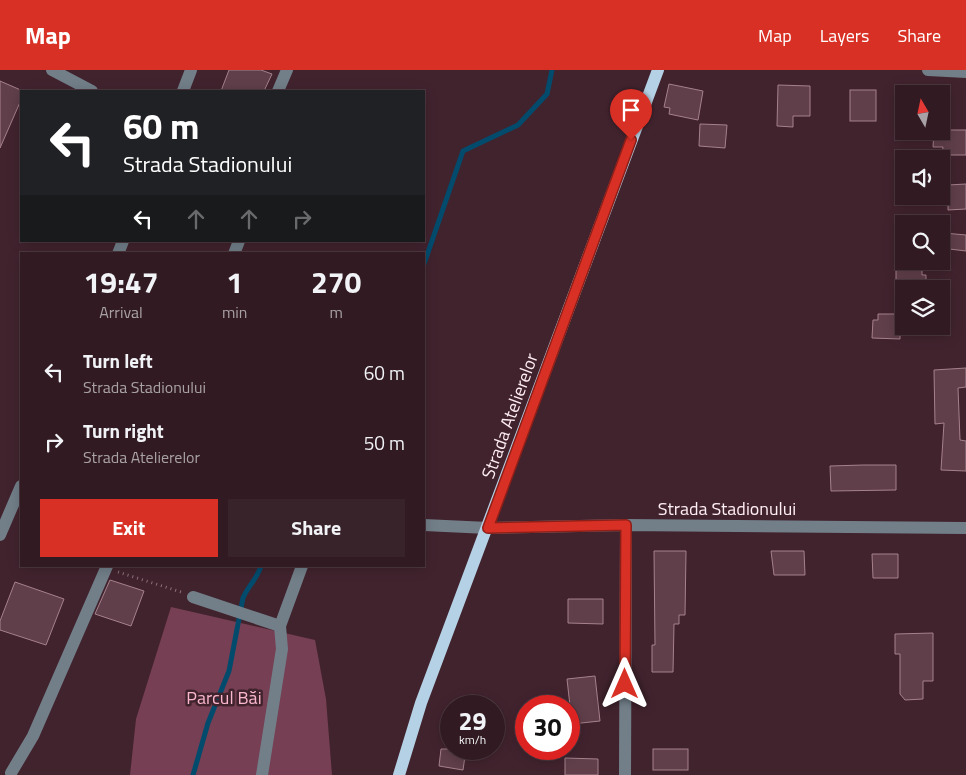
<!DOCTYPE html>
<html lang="en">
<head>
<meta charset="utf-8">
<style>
  :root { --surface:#311a22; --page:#39232a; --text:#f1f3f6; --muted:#a8a1a5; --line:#4c3840; --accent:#d93025 }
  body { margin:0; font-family:"Titillium Web",sans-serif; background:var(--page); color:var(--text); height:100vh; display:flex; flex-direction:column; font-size:19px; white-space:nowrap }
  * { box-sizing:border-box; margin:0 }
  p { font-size:16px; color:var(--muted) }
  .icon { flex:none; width:28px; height:28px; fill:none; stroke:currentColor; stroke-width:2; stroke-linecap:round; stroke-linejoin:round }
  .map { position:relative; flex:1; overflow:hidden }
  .drawer { position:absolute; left:20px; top:182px; width:405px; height:315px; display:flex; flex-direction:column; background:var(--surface); border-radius:0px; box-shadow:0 2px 12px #0003,0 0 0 1px var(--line) }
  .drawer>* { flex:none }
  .guide { position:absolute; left:20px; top:20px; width:405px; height:152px; border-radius:0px; box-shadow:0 2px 12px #0003,0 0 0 1px var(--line); background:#202124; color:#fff; overflow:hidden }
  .needle { width:32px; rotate:351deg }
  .fabs { position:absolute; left:895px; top:15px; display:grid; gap:10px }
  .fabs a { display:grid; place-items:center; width:55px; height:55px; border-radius:0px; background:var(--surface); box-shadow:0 2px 12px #0003,0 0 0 1px var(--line); font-size:25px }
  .speed { position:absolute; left:440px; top:625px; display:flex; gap:10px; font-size:25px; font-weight:700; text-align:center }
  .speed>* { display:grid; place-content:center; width:65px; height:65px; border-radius:50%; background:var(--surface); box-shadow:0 2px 12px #0003,0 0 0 1px var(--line); line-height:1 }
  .speed small { font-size:12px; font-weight:400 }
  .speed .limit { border:8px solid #d22; background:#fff; color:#111 }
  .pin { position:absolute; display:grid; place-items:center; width:42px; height:42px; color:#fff; margin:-51px -21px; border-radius:50% 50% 50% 0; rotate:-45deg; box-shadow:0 0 5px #0007 }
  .pin .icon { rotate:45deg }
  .me { position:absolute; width:55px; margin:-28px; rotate:0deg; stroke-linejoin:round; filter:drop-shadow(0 0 4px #0008) }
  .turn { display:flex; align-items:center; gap:18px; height:105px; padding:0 20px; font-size:22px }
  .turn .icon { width:65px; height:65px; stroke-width:2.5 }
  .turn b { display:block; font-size:35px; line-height:42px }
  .lanes { display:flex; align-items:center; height:48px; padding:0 20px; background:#0003; justify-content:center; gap:25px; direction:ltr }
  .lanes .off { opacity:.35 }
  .eta { display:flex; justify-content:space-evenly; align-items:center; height:85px; text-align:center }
  .eta b { font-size:30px; font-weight:700; line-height:35px }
  .primary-button { display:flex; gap:10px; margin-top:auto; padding:10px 20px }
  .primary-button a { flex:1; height:58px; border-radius:0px; background:var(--accent); color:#fff; font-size:20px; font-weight:700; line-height:58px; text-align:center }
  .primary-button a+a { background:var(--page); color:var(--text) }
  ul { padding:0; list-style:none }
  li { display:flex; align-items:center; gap:15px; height:70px; padding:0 20px }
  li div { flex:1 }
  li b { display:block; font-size:19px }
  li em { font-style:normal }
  header { display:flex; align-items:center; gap:30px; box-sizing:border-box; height:70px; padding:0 25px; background:var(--accent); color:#fff }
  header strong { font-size:24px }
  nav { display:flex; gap:28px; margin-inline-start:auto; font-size:18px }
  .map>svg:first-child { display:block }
  .green { fill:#763f53 }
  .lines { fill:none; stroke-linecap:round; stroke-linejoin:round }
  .stream { stroke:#034b6d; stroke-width:5 }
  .building { fill:#603f4a; stroke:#a6818c }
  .path { stroke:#8a717a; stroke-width:3; stroke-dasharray:1 4; stroke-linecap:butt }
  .minor { stroke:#727f89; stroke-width:12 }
  .major { stroke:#b5d1e5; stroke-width:12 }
  .route-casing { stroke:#8d1f18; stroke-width:12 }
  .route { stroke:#d93025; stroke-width:9 }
  .labels { text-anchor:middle; stroke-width:5; stroke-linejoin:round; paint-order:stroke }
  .street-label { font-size:18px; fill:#ffeef3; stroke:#41232e }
  .park-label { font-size:18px; fill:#fab7cd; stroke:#41232e }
</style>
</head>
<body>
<header>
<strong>Map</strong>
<nav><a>Map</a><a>Layers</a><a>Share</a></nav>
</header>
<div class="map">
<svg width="966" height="705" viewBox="0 0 966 705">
  <rect width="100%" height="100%" fill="#41232e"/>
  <path class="green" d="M171 537 315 570 326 629 332 705H130L136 649Z"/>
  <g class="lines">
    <g class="stream">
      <path d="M424 194 463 81 518 55 547 24 552 0"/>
      <path d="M193 705 208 653 229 601 243 528C248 516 257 509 261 496"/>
    </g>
  </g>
  <g class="building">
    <path d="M229 0H261L272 4 264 21H221Z"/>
    <path d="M0 11 23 21H21V30L0 78Z"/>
    <path d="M669 14 703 21 698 50 669 44 670 38 664 37Z"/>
    <path d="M778 15 810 16V46H793V57L777 56Z"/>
    <rect x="850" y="20" width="26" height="31"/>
    <path d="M700 54 727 55 725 78 699 76Z"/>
    <path d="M941 60H966V85H942L943 77H933L934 61Z"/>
    <path d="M966 114V139L948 140V115Z"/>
    <path d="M944 163 966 165V181L941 178V168Z"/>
    <path d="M896 197H922V205H926V219H896Z"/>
    <path d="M878 244H900V269L872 268 873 250H878Z"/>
    <path d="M966 298V317L958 318 960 370 966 371V401L941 400 944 353 935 354 934 300Z"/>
    <path d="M863 395H896V420L831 421 830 396Z"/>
    <path d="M654 481H686L685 545H679V554H674L673 602H652V575H655Z"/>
    <path d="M771 481H804L805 505H774Z"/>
    <path d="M872 484H898V508H873Z"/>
    <path d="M110 510 144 521 131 556 95 544Z"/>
    <path d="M15 512 64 529 46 575 0 560V551Z"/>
    <path d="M568 529H603V554L568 553Z"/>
    <path d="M933 563V611H923V629L905 630 900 624V584H895V564Z"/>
    <path d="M595 606 600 651 572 654 567 609Z"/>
    <path d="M441 679H466L463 700 439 696Z"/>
    <rect x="653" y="679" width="35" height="21"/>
    <path d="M565 688 598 689V705H565Z"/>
  </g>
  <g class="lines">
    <path class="path" d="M118 502 181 522"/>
    <g class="minor">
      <path d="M52 0 92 21"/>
      <path d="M928 0 966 2"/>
      <path d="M183 21 191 0"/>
      <path d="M278 21 287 0"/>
      <path d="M118 184 123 171"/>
      <path d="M234 184 239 171"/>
      <path d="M424 455 488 458 626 455 966 458"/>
      <path d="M0 465 21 416"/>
      <path d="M193 527 280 556"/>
      <path d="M11 703 33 666 107 496"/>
      <path d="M262 705 282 579 280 556 302 496"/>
      <path d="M625 705 626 455"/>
    </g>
    <path class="major" d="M399 705 421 633 658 0"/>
  </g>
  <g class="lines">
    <defs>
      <path id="route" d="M625 614 626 455 488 458 631 70"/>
    </defs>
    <use href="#route" class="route-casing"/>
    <use href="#route" class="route"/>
  </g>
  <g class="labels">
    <g class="street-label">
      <text transform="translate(510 346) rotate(-70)" y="6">Strada Atelierelor</text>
      <text x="727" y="445">Strada Stadionului</text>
    </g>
    <g class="park-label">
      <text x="224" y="634">Parcul Băi</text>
    </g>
  </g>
</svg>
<div class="fabs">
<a><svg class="needle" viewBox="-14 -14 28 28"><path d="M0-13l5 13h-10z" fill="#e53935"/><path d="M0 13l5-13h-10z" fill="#a8a1a5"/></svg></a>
<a><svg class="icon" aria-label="sound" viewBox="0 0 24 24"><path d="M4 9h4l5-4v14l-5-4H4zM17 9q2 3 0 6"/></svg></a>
<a><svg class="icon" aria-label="search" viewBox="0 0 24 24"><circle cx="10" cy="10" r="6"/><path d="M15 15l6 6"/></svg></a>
<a><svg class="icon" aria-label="layers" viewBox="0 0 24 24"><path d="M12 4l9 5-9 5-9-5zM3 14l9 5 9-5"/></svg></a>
</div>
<div class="speed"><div>29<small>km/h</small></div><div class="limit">30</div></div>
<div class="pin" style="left:631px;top:70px;background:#d93025"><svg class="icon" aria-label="arrive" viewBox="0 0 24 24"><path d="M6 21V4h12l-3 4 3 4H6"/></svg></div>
<svg class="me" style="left:625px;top:614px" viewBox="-20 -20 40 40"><path d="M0-17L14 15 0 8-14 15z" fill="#d93025" stroke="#fff" stroke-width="4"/></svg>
<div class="guide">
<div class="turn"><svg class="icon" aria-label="left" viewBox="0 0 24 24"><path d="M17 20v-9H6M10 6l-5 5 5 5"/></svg><div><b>60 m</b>Strada Stadionului</div></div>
<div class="lanes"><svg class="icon" aria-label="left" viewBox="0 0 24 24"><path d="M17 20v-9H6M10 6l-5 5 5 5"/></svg><svg class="icon off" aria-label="ahead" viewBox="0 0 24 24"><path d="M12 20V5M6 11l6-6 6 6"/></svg><svg class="icon off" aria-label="ahead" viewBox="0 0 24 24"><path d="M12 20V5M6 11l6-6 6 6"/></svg><svg class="icon off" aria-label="right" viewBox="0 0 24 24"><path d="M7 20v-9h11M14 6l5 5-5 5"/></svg></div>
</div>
<section class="drawer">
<div class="eta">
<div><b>19:47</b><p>Arrival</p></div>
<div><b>1</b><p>min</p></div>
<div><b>270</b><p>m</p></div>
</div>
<ul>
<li><svg class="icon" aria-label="left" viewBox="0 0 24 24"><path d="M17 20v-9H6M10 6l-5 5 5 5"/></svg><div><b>Turn left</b><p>Strada Stadionului</p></div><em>60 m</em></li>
<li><svg class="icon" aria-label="right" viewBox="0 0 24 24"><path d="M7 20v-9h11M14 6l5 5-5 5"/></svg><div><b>Turn right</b><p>Strada Atelierelor</p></div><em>50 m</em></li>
</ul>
<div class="primary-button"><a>Exit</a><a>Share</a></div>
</section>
</div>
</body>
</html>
